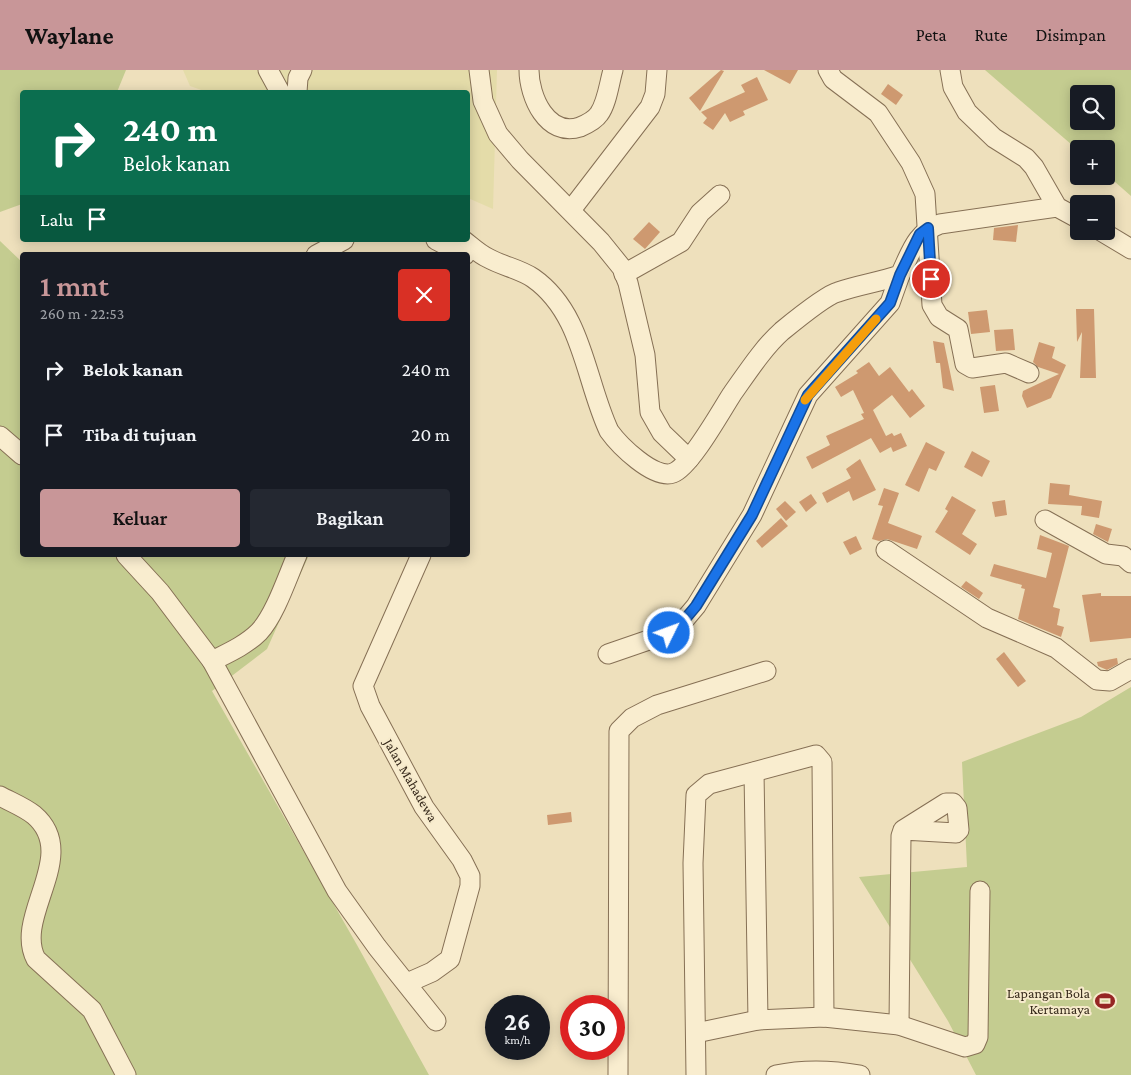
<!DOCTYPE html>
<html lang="id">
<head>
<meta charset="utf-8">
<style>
  :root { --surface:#171b24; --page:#242831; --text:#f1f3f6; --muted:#9ea1a6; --accent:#c89698 }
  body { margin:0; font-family:"Crimson Pro",serif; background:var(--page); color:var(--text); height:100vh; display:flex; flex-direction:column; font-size:19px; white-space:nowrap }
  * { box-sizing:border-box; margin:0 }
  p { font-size:16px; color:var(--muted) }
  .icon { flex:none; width:28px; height:28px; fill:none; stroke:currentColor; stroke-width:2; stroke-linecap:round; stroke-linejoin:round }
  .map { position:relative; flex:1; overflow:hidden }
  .details { position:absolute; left:20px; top:182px; width:450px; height:305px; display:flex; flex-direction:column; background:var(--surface); border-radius:5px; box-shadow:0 2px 12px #0003 }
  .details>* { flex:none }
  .hud { position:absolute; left:20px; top:20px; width:450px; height:152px; border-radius:5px; box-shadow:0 2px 12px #0003; background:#0b6e4f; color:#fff; overflow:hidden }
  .tools { position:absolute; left:1070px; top:15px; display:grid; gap:10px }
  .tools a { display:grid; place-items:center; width:45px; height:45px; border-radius:5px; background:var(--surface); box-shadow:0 2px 12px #0003; font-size:25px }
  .speed { position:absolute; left:485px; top:925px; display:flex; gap:10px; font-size:25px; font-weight:700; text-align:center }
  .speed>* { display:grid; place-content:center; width:65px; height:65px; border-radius:50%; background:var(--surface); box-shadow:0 2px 12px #0003; line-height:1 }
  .speed small { font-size:12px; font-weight:400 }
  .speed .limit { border:8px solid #d22; background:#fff; color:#111 }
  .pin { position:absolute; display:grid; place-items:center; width:42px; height:42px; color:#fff; margin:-21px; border:2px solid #fff; border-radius:50%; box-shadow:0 1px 5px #0007 }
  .me { position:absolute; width:55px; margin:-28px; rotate:48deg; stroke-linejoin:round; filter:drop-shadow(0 0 4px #0008) }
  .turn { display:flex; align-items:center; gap:18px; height:105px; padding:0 20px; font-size:22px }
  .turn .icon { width:65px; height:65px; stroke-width:2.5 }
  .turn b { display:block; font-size:35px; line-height:42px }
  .then { display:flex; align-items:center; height:48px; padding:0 20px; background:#0003; gap:10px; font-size:19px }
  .round { display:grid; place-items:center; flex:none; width:52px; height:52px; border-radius:5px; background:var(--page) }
  .head { display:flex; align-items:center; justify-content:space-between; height:85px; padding:0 20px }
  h1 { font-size:30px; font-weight:600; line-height:38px; color:var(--accent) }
  .button { display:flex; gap:10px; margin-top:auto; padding:10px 20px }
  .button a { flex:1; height:58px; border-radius:5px; background:var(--accent); color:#111; font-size:20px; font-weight:600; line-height:58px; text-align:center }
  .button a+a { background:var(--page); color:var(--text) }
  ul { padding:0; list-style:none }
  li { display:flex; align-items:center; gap:15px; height:65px; padding:0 20px }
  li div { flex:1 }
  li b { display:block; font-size:19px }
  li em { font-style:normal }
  header { display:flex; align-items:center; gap:30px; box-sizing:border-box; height:70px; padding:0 25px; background:var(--accent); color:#111 }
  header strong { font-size:24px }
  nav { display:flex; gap:28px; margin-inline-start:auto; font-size:18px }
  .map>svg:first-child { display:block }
  .farmland { fill:#e4dca9 }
  .green { fill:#c4cc90; fill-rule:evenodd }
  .building { fill:#ce9970 }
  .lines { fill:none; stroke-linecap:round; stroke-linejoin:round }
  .minor-casing { stroke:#867055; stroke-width:21 }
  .minor { stroke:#f9edcf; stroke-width:19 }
  .route-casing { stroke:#114b97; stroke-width:12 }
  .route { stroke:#1a73e8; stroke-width:9 }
  .slow { stroke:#f59e0b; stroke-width:9 }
  .labels { text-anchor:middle; stroke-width:4; stroke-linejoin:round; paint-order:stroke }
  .street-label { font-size:14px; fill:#35281a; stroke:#f6eacb }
  .poi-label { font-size:14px; fill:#35281a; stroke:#f6eacb; text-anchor:end }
</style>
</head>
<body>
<header>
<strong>Waylane</strong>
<nav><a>Peta</a><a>Rute</a><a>Disimpan</a></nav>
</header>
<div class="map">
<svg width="1131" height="1005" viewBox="0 0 1131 1005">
  <rect width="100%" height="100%" fill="#eee0bc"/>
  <path class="farmland" d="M183 0H497L493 139 468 128V22H207L190 16Z"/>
  <g class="green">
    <path d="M0 0H126L117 22H22V134L0 142Z"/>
    <path d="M985 0H1131V126L1106 104V79H1079V81ZM1079 24H1106V51H1079Z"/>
    <path d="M0 171 22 192V485H309L267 579 212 621 357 875 429 1005H0Z"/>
    <path d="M1131 617V1005H976L948 951 859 807 967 797 962 692 1081 647Z"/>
  </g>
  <g class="building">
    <path d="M721 0 724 1 700 41 689 28Z"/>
    <path d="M764 0H798L790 14Z"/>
    <path d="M757 7 768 30 743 41 745 45 730 52 725 43 713 60 703 53 707 48 701 42 745 22 741 15Z"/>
    <path d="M888 14 903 25 896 35 881 24Z"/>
    <path d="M649 152 660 162 645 179 633 169Z"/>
    <path d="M1018 155 1016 172 993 170 994 158Z"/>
    <path d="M1076 239H1094L1096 308H1080L1082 262 1077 272Z"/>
    <path d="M987 240 990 262 971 264 968 242Z"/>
    <path d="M1013 259 1015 280 996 281 994 260Z"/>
    <path d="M933 271 944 273 954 321 943 318 940 293H936Z"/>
    <path d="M1039 272 1055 277 1052 288 1066 295 1051 328 1027 338 1022 326 1023 321 1059 304 1038 297 1033 292Z"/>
    <path d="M869 292 879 306 890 297 909 322 912 319 925 336 910 348 892 325 873 340 886 366 892 363 894 366 901 363 907 376 893 382 891 377 880 383 871 368 812 399 806 387 830 375 826 366 864 349 861 344 864 343 853 320 841 327 835 317 858 303 856 301Z"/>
    <path d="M995 315 999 341 984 343 980 317Z"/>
    <path d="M926 372 945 382 936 401 929 398 919 422 905 415Z"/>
    <path d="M972 381 990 391 982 407 964 397Z"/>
    <path d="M860 389 876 420 853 431 849 421 827 433 822 423 851 408 846 399Z"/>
    <path d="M1050 413 1070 415 1069 425 1102 431 1099 448 1081 445 1082 436 1048 434Z"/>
    <path d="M884 418 899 423 888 453 922 466 917 479 887 469 879 471 872 469 883 436 878 435Z"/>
    <path d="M811 424 817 433 806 442 799 432Z"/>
    <path d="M952 426 976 440 962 464 977 474 970 485 935 462 948 441 945 439Z"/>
    <path d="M1005 430 1007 445 995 447 992 432Z"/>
    <path d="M785 431 796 442 786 451 776 439Z"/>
    <path d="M781 448 788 456 762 478 756 471Z"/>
    <path d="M1096 454 1112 459 1108 472 1093 464Z"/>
    <path d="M1040 465 1069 476 1053 537 1060 539 1057 555 1064 557 1061 567 1018 549 1025 519 1021 518 1022 515 990 506 994 494 1046 508 1052 483 1037 479Z"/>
    <path d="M856 466 862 479 850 485 843 472Z"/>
    <path d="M966 511 983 523 979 529 961 517Z"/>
    <path d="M1101 523V526H1131V568L1090 572 1082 525Z"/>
    <path d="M1004 582 1026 611 1018 617 996 589Z"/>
    <path d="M1117 588 1118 594 1107 600 1098 596 1097 592Z"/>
    <path d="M571 742 572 752 548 755 547 745Z"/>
  </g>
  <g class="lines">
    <defs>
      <g id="minor">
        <path d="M268 0 280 22"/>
        <path d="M479 0 483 31 498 64 520 90 601 172 622 198 628 213 645 285 650 342 662 363 689 389"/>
        <path d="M529 0C529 26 547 68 580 57 587 54 595 50 599 44 607 33 609 14 613 0"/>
        <path d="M828 0 833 9 878 43 911 93 925 124 932 235 939 247 958 259 965 294 972 298 1006 293 1029 303"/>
        <path d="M950 0 953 17 967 42 994 68 1026 88 1034 97 1057 137 1079 149"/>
        <path d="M297 22 298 8 302 0"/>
        <path d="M571 140 650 37 655 24 657 0"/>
        <path d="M1101 161 1131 179"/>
        <path d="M436 170 465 185"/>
        <path d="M463 170C471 176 479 184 488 188 502 196 520 199 533 208 583 243 585 310 609 361 619 375 654 410 673 403 690 397 721 341 732 324 747 303 763 278 782 261 793 252 826 225 838 222 858 215 880 212 900 205 911 183 915 163 940 154L1057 137"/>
        <path d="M316 185 344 170"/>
        <path d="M624 204 681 172 700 143 720 125"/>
        <path d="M0 366 22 385"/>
        <path d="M1045 450 1106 484 1123 486 1131 493"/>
        <path d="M886 480 987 548 1056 578 1097 610 1110 611 1131 599"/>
        <path d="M126 485 160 522 212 591 337 821 377 877 436 951"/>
        <path d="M608 584 669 563 680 555 696 536 752 445 808 325 890 233 900 205"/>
        <path d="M212 591C228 583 246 575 259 562 275 545 287 508 297 485"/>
        <path d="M754 702 758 950"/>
        <path d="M0 726C11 732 24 737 34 745 81 785 13 846 36 889L92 940 126 1005"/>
        <path d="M407 913 432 902 450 889 470 816V806L462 790 424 737 370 636 363 616 421 485"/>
        <path d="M899 955 901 766 903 760 946 733H953L957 738 959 760 956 763 903 760"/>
        <path d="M696 963 758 950 824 947 899 955 965 977 975 974 978 967 980 821"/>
        <path d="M618 1005 619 661 632 648 657 635 766 601"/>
        <path d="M696 1005 693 793 696 725 709 714 816 685 822 692 824 947"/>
        <path d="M776 1005C804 999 832 1000 860 1005"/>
      </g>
    </defs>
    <use href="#minor" class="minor-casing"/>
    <use href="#minor" class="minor"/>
  </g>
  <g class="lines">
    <defs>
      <path id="route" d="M669 563 680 555 696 536 752 445 808 325 890 233 900 205 920 164 928 158 931 209"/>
    </defs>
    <use href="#route" class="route-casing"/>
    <use href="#route" class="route"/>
    <path class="slow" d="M805 330 876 249"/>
  </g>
  <defs>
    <symbol id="stadium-bare" viewBox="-9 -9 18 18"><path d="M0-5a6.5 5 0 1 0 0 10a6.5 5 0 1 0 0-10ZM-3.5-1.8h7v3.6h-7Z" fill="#962524" stroke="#f6eacb" stroke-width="2.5" paint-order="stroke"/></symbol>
  </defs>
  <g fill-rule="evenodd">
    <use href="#stadium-bare" x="1091" y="917" width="28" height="28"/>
  </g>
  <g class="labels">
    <g class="street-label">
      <text transform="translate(411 710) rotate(60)" y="5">Jalan Mahadewa</text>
    </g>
    <g class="poi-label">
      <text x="1090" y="928">Lapangan Bola<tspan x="1090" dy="16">Kertamaya</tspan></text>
    </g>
  </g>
</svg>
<div class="tools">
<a><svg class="icon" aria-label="search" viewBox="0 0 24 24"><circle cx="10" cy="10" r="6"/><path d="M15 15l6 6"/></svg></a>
<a>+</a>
<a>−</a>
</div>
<div class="speed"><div>26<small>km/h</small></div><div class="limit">30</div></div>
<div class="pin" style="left:931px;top:209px;background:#d93025"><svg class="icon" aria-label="arrive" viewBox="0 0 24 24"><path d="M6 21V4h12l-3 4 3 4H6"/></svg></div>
<svg class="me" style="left:669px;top:563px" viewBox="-20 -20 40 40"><circle r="17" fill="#1a73e8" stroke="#fff" stroke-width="3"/><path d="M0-11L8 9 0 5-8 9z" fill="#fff"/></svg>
<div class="hud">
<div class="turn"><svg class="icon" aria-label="right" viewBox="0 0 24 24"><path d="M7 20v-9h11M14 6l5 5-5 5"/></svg><div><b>240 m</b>Belok kanan</div></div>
<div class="then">Lalu<svg class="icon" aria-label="arrive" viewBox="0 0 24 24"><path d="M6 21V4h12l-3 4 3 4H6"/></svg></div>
</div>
<section class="details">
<div class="head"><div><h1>1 mnt</h1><p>260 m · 22:53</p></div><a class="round" style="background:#d93025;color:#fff"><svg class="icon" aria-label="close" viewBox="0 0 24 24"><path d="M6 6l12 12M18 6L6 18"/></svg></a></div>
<ul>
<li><svg class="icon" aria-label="right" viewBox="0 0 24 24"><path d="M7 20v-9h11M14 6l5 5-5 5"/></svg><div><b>Belok kanan</b></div><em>240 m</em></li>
<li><svg class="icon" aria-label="arrive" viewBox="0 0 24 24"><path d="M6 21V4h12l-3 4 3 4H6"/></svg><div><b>Tiba di tujuan</b></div><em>20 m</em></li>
</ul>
<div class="button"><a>Keluar</a><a>Bagikan</a></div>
</section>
</div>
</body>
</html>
